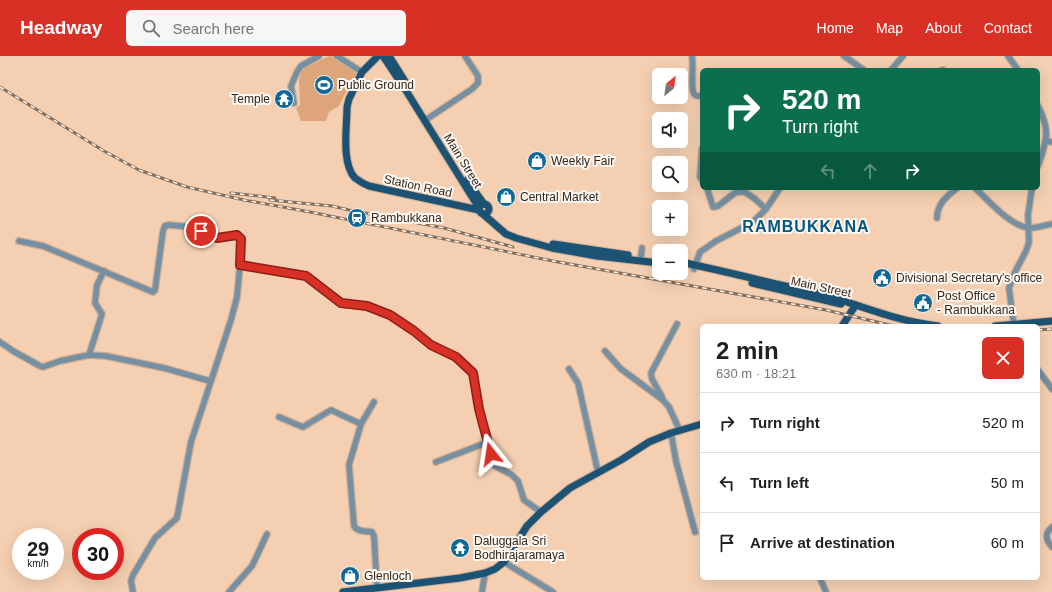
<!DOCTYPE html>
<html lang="en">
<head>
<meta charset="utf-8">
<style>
  :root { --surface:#fff; --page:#f6f6f6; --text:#202124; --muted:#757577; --line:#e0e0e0; --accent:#d93025 }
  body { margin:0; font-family:Arial,sans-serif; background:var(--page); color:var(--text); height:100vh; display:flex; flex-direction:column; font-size:15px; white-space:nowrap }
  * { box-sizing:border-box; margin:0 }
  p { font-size:13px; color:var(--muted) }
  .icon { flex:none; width:22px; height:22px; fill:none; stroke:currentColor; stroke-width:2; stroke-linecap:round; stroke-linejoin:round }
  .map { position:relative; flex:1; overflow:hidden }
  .details { position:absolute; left:700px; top:268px; width:340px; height:256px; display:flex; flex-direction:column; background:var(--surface); border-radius:6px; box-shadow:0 4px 16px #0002 }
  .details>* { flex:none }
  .guide { position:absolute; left:700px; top:12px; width:340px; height:122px; border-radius:6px; box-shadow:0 4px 16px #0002; background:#0b6e4f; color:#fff; overflow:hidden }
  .needle { width:26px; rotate:29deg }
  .buttons { position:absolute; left:652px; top:12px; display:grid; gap:8px }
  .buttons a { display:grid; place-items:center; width:36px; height:36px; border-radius:6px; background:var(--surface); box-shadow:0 4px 16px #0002; font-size:20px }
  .speed { position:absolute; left:12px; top:472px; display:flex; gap:8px; font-size:20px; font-weight:700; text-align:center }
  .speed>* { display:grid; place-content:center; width:52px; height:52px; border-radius:50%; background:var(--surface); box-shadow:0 4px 16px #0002; line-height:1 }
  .speed small { font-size:10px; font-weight:400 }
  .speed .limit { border:6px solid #d22; background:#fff; color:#111 }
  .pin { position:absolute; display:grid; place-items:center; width:34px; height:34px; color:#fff; margin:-17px; border:2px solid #fff; border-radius:50%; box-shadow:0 1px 4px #0007 }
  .me { position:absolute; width:44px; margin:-22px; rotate:345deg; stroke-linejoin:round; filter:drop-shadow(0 0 3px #0008) }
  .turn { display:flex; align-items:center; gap:14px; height:84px; padding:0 16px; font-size:18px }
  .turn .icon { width:52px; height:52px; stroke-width:2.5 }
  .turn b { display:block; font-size:28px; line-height:34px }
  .lanes { display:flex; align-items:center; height:38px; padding:0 16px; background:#0003; justify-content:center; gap:20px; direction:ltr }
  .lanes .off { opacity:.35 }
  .round { display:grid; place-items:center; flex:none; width:42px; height:42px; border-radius:6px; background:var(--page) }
  .summary { display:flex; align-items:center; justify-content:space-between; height:68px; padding:0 16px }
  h1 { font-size:24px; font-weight:700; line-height:30px }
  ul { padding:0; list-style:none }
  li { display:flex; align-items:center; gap:12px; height:60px; padding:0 16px; border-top:1px solid var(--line) }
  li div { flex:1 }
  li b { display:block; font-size:15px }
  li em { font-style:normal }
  header { display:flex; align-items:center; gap:24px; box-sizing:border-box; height:56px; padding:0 20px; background:var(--accent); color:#fff }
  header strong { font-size:19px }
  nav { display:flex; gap:22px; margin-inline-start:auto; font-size:14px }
  .search { width:280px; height:36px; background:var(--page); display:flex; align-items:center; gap:10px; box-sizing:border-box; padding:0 14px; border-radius:6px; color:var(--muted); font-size:15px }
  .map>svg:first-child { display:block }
  .green { fill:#dda579 }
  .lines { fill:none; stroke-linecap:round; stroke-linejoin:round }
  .minor-casing { stroke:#cfad93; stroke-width:8 }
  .major-casing { stroke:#cfad93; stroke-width:9 }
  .minor { stroke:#7590a3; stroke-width:5.5 }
  .major { stroke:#1c5375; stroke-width:7 }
  .rail-casing { stroke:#876f5b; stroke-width:3 }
  .rail { stroke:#fff7f1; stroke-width:1.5; stroke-dasharray:4.5; stroke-linecap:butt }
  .route-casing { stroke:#8d1f18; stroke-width:10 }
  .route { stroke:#d93025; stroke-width:7 }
  .labels { text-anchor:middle; stroke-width:4; stroke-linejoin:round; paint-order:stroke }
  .poi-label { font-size:12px; fill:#35271b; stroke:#fff7f1; text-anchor:start }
  .street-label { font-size:12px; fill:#35271b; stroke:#fff7f1 }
  .district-label { font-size:16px; font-weight:bold; letter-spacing:1px; fill:#005782; stroke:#fff7f1 }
</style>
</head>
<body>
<header>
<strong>Headway</strong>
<div class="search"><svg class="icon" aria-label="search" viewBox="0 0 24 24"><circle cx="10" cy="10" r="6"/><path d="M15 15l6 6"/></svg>Search here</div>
<nav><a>Home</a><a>Map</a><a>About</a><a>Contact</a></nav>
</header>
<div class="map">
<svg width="1052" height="536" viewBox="0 0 1052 536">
  <rect width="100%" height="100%" fill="#f5cfb1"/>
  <path class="green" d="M329 0 335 1 358 16 347 34 339 50 329 56 326 65H301L296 52 300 49 299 24 302 13Z"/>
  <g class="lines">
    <defs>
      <g id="minor">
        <path d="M337 0 362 16"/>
        <path d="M692 0C694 8 690 36 695 39 696 40 701 40 702 40"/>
        <path d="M844 0 864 14"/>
        <path d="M1008 0 1018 14"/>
        <path d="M891 14 903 0"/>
        <path d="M942 14H943"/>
        <path d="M294 47 291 30 297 16 301 10 319 0"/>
        <path d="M1038 50C1051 76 1047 83 1038 110"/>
        <path d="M424 65 472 33 478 27V20L465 0"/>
        <path d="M1046 85 1052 86"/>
        <path d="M702 93 700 121 702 124"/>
        <path d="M707 132 713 151 718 150 736 136H745L755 143 766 153"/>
        <path d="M975 132C989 145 1011 171 1030 172 1038 172 1045 169 1052 168"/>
        <path d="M937 162C937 148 947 140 957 132"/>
        <path d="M19 185 43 190 153 236 155 234 163 175 165 170 169 169 192 171 209 179 217 182 237 179 241 183 240 209"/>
        <path d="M641 200 642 192"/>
        <path d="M694 213 700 196 716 185 753 166 766 153 780 132"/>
        <path d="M1014 270 1009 232 1015 216 1026 195 1029 186 1028 159 1032 132"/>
        <path d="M0 286 13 295 40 310 43 311 60 305 89 299 106 300 164 312 210 325"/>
        <path d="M605 295 621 313 663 344 669 351 680 375"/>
        <path d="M89 299 102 258 95 247 97 229 104 215"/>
        <path d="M569 313 578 327 598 416"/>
        <path d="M1038 314 1052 333"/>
        <path d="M662 341 652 323 651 317 677 268"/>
        <path d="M374 346 361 368 349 409 354 470C357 476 366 475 372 476L374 480 377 532"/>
        <path d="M279 361 303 371 331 354 361 368"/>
        <path d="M671 377 676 405 695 476"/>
        <path d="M436 406 488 386"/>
        <path d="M1052 471C1044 478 1046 484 1052 491"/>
        <path d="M504 506 553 536"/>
        <path d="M820 522 826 536"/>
        <path d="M133 536 131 525 133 519 155 482 177 462 191 386 231 264 237 241 240 209 306 220 341 247 367 250 390 259 413 275 431 289 457 301 473 317 479 353 495 410 512 419 518 425 524 444 541 456"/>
        <path d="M229 536 252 510 267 478"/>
        <path d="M482 536 485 517"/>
      </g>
      <g id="major">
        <path d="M378 0 362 16 349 43 347 51C347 71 341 107 355 122 359 125 364 128 369 130L479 154"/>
        <path d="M383 0 405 33 479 152"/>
        <path d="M389 0 408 30"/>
        <path d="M467 124 484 148"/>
        <circle cx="484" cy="153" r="5"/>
        <path d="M483 158 506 178 516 182 552 192 597 200 659 207"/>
        <path d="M553 188 628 199"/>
        <path d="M681 206C713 213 744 220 776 228 795 232 814 235 832 241 866 252 901 266 938 270"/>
        <path d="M752 227 841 248"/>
        <path d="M842 270 855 250"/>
        <path d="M995 270 1052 265"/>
        <path d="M343 536 460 522 485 517 495 513 504 506 527 470 541 456 570 432 621 404 649 386 671 377 702 368"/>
      </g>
    </defs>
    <use href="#minor" class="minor-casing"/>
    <use href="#major" class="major-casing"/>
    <use href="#minor" class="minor"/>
    <use href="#major" class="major"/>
    <defs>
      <g id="rail">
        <path d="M0 31 104 95 139 114 187 131 244 144 310 156 553 205 826 254 894 270"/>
        <path d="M231 137 275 142"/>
        <path d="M270 144 332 150 349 154 444 172 513 191"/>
        <path d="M1038 274 1052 273"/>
      </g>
    </defs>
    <use href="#rail" class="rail-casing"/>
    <use href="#rail" class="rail"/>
  </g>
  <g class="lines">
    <defs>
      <path id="route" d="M201 175 217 182 237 179 241 183 240 209 306 220 341 247 367 250 390 259 414 275 431 289 456 301 473 317 479 353 491 398"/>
    </defs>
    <use href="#route" class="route-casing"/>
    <use href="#route" class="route"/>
  </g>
  <defs>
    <symbol id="stadium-disc" viewBox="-11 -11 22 22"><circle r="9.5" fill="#0e6898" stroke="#fff7f1"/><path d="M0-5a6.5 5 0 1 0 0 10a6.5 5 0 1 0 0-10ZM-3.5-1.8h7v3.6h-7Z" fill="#fff"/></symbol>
    <symbol id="temple-disc" viewBox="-11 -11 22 22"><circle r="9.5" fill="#0e6898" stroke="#fff7f1"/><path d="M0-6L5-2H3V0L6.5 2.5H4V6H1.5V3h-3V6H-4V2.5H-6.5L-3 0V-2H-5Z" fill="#fff"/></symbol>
    <symbol id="shop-disc" viewBox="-11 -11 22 22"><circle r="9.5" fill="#0e6898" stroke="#fff7f1"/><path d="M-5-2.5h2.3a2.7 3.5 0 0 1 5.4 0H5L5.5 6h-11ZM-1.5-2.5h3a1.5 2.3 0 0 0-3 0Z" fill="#fff"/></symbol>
    <symbol id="station-disc" viewBox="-11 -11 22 22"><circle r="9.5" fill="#0e6898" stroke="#fff7f1"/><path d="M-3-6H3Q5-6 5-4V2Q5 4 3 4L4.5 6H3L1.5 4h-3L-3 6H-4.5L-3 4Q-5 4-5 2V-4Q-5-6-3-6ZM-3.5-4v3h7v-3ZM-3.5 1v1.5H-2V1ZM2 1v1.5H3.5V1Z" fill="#fff"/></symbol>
    <symbol id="civic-disc" viewBox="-11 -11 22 22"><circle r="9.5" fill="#0e6898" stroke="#fff7f1"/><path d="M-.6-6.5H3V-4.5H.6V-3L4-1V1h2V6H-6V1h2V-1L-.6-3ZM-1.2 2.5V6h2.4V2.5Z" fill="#fff"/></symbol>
  </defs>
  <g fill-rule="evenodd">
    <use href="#stadium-disc" x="313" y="18" width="22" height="22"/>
    <use href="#temple-disc" x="273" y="32" width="22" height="22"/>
    <use href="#shop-disc" x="526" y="94" width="22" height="22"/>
    <use href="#shop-disc" x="495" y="130" width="22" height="22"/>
    <use href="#station-disc" x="346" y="151" width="22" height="22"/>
    <use href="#civic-disc" x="871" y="211" width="22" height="22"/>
    <use href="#civic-disc" x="912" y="236" width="22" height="22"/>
    <use href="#temple-disc" x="449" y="481" width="22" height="22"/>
    <use href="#shop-disc" x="339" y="509" width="22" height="22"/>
  </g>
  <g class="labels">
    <g class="poi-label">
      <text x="338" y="33">Public Ground</text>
      <text x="270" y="47" text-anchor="end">Temple</text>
      <text x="551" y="109">Weekly Fair</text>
      <text x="520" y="145">Central Market</text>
      <text x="371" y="166">Rambukkana</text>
      <text x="896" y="226">Divisional Secretary's office</text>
      <text x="937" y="244">Post Office<tspan x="937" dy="14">- Rambukkana</tspan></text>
      <text x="474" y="489">Daluggala Sri<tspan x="474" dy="14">Bodhirajaramaya</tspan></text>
      <text x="364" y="524">Glenloch</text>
    </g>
    <g class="street-label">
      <text transform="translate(463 105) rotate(58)" y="4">Main Street</text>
      <text transform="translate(418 130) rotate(12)" y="4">Station Road</text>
      <text transform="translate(821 231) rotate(12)" y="4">Main Street</text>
    </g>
    <g class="district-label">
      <text x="806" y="176">RAMBUKKANA</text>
    </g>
  </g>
</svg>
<div class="buttons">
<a><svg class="needle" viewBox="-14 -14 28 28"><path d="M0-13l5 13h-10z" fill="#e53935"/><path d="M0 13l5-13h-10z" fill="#757577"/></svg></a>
<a><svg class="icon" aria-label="sound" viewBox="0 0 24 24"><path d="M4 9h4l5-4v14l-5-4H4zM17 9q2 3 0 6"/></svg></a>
<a><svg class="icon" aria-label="search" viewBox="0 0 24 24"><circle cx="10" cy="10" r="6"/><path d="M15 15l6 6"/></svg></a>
<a>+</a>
<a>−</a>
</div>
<div class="speed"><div>29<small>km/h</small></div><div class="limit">30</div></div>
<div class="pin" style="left:201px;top:175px;background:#d93025"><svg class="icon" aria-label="arrive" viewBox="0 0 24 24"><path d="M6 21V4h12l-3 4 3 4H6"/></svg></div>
<svg class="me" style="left:491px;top:398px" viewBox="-20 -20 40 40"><path d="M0-17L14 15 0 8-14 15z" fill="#d93025" stroke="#fff" stroke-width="4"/></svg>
<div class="guide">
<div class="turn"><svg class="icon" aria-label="right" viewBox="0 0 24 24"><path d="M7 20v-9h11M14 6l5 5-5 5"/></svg><div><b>520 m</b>Turn right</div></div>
<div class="lanes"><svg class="icon off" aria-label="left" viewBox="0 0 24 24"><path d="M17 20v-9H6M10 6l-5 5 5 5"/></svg><svg class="icon off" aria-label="ahead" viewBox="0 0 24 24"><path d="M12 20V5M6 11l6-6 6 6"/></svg><svg class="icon" aria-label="right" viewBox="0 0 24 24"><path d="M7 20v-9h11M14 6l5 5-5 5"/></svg></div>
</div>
<section class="details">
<div class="summary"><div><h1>2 min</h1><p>630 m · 18:21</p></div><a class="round" style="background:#d93025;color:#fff"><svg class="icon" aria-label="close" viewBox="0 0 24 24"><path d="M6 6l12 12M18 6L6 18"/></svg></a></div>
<ul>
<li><svg class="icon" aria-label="right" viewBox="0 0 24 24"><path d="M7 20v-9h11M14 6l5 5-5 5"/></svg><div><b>Turn right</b></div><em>520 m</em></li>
<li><svg class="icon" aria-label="left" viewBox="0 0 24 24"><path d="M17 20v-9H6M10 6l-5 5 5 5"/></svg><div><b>Turn left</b></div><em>50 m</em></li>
<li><svg class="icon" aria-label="arrive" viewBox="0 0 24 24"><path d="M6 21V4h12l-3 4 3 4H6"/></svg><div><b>Arrive at destination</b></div><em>60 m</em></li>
</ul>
</section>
</div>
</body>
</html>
